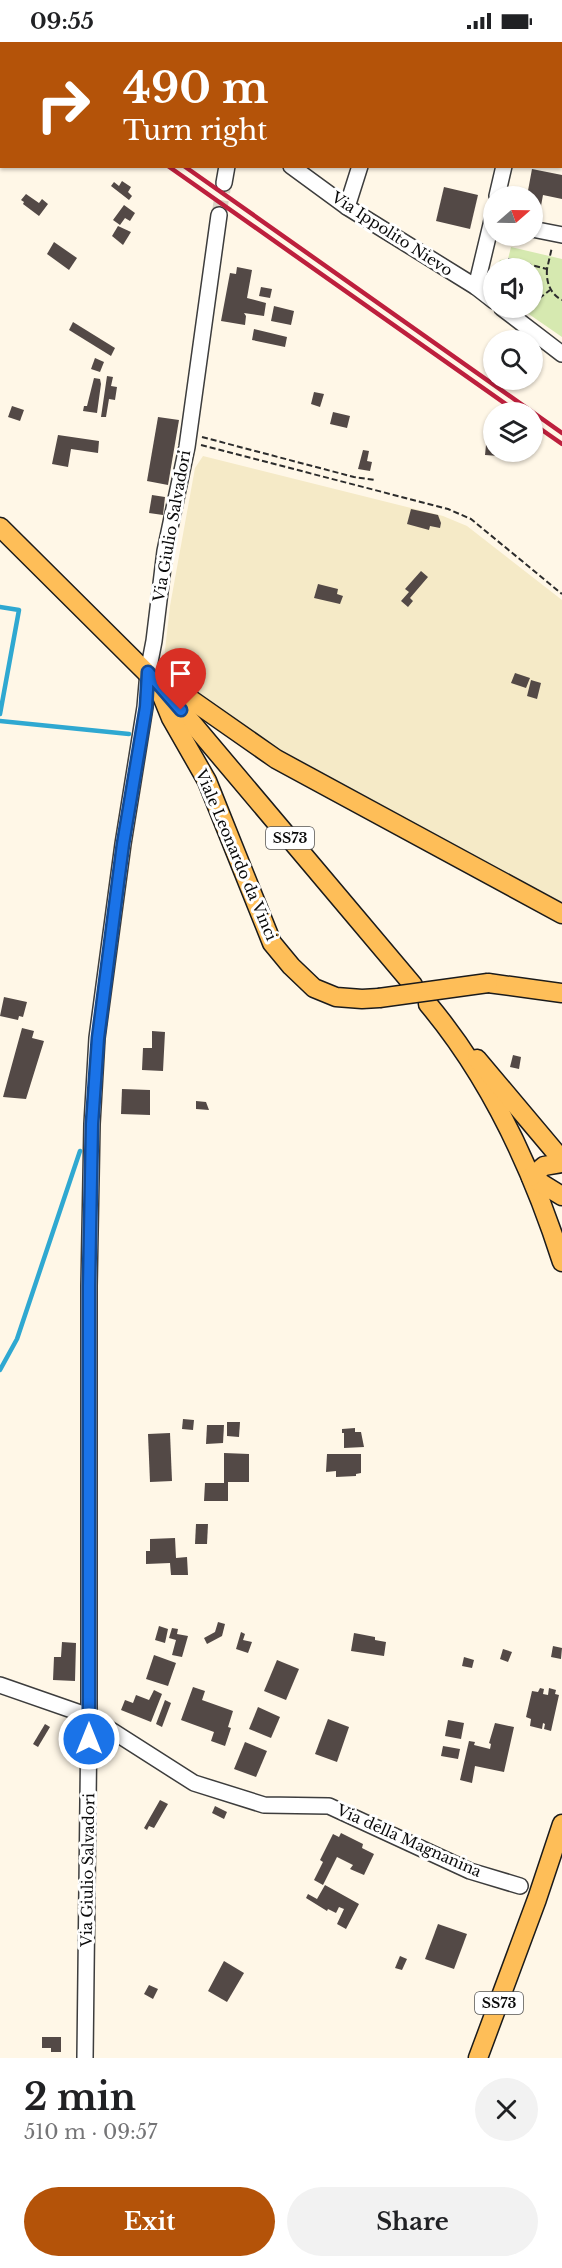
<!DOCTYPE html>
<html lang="en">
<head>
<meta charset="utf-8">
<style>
  :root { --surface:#fff; --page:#f2f2f2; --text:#202124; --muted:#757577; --accent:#b45309 }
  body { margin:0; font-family:"Libre Baskerville",serif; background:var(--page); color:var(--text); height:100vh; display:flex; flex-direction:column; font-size:22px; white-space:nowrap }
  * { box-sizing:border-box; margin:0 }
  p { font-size:20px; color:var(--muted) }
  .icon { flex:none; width:33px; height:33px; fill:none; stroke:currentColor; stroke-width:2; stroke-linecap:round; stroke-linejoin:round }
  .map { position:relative; height:2016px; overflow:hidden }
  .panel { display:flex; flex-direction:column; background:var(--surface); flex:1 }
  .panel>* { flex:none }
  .banner { position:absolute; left:0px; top:0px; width:562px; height:126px; box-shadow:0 2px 4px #0004; background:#b45309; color:#fff; overflow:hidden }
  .needle { width:39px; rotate:70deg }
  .buttons { position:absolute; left:483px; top:144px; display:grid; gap:12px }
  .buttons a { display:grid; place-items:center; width:60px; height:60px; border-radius:50%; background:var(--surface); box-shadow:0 2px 4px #0004; font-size:30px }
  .pin { position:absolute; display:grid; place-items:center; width:51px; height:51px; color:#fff; margin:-62px -26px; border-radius:50% 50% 50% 0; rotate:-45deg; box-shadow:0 0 6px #0007 }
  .pin .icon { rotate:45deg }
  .me { position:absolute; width:66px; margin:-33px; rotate:0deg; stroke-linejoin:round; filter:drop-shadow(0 0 4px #0008) }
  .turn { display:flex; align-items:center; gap:21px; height:126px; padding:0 24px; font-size:27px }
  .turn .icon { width:78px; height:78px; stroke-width:2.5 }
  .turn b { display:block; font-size:42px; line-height:51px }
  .round { display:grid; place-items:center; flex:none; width:63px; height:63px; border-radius:32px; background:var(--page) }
  .overview { display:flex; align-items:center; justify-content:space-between; height:102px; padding:0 24px }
  h1 { font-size:36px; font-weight:700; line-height:45px }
  .cta { display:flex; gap:12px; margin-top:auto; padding:12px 24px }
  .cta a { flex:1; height:69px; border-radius:36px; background:var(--accent); color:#fff; font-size:24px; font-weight:700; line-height:69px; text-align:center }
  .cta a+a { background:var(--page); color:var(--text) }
  .status { display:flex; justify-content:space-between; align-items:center; height:42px; padding:0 30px; background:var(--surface); direction:ltr }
  .status svg { height:16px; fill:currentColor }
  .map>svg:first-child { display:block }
  .farmland { fill:#f5eac7 }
  .green { fill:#d6e9b0 }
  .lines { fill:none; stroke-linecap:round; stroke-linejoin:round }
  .stream { stroke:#2fa8d1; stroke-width:4.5 }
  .building { fill:#534946 }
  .minor-tunnel { stroke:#dad3c6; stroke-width:15; stroke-dasharray:15 8; stroke-linecap:butt }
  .minor-casing { stroke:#3d3d3d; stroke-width:18 }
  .major-casing { stroke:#1b1b1b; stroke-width:21 }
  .path { stroke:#2c2c2c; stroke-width:2; stroke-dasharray:6 3; stroke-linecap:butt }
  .minor { stroke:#fff; stroke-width:15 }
  .major { stroke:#febe58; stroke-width:18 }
  .rail { stroke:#bd1f3d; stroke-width:4.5 }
  .major-bridge-casing { stroke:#1b1b1b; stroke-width:21; stroke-linecap:butt }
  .major-bridge { stroke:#febe58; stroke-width:18 }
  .route-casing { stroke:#114b97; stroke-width:15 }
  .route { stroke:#1a73e8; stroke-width:10 }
  .labels { text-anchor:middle; stroke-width:6; stroke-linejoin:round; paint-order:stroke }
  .shield { fill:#fff; stroke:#545454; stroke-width:1.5 }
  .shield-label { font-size:14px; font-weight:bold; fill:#0a0a0a }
  .street-label { font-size:15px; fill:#0a0a0a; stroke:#fff }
</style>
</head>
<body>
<div class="status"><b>09:55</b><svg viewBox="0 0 49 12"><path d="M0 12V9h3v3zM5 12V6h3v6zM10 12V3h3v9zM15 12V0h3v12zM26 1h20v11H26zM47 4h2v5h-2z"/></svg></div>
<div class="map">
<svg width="562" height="2016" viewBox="0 0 562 2016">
  <rect width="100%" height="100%" fill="#fff7e7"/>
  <path class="farmland" d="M203 414 443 474 467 484 562 558V863L296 718 193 651 164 617 170 564 195 426Z"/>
  <path class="green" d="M511 205 562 217V295L520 266H532V226H494L500 218 508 217Z"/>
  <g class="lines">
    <g class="stream">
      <path d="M0 565 19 568 0 672"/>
      <path d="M0 679 129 692"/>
      <path d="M0 1328 17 1297 80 1109"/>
    </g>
  </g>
  <g class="building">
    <path d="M532 127 562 133V157L543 153 539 175 532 174V154H527Z"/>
    <path d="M122 139 131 145 128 150 132 154 129 158 111 144 114 140 119 144Z"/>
    <path d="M444 145 478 153 470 187 436 179Z"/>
    <path d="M26 152 39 161 42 157 48 162 39 174 23 162 24 160 21 158Z"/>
    <path d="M124 163 135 171 130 179 125 176 120 183 113 178Z"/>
    <path d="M118 184 131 190 123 203 112 194Z"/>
    <path d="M54 200 77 216 69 228 47 212Z"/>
    <path d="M237 225 252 228 247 256 266 261 264 274 244 271 246 274 245 283 221 279 230 231 236 232Z"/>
    <path d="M261 245 272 247 270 256 259 254Z"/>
    <path d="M274 264 294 269 291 283 271 279Z"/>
    <path d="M73 280 115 306 111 314 69 288Z"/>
    <path d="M254 287 287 295 285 305 252 298Z"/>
    <path d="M95 316 104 320 100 330 91 327Z"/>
    <path d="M107 334 113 335 111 344 117 345 115 358 109 357 106 375H101Z"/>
    <path d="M94 336 100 337 101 342 97 371 83 369 84 364H87Z"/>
    <path d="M314 350 324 352 320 365 311 362Z"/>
    <path d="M12 364 24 368 20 379 8 375Z"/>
    <path d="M333 370 350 374 347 386 330 382Z"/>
    <path d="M158 375 179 378 168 443 147 439Z"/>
    <path d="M58 393 99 399 98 411 71 407 68 425 52 422Z"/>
    <path d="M486 403H494V410H499V414L485 413Z"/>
    <path d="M363 408 369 409 367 419 372 420 370 429 358 427Z"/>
    <path d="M152 453 165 455 163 473 149 471Z"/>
    <path d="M411 467 438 473 441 481 440 486 430 484 429 488 407 482Z"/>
    <path d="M421 529 428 535 410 556 413 559 408 565 401 559 409 550 405 547Z"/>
    <path d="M318 542 338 547 337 552 343 554 340 562 314 556Z"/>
    <path d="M515 631 530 636 526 646 511 641Z"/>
    <path d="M531 638 541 641 537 657 527 654Z"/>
    <path d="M4 955 27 960 23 975 19 974 18 978 0 974Z"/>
    <path d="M22 986 34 989 32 996 44 999 26 1057 3 1055Z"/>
    <path d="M152 989 165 990 163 1029 142 1028 143 1006H152Z"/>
    <path d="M513 1013 521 1015 519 1027 510 1025Z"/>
    <path d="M122 1047 150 1048V1073L121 1072Z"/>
    <path d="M196 1059 206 1060 209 1068 196 1067Z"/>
    <path d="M183 1377 194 1378 193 1388 182 1387Z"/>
    <path d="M227 1380H240L239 1395 227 1394Z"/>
    <path d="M207 1383H224L223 1401 206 1402Z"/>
    <path d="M355 1386V1390H361L364 1405 344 1406V1391H342V1387Z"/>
    <path d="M170 1391 172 1439 150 1440 148 1392Z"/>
    <path d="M224 1411 249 1412V1440H228V1459H204L205 1441H224Z"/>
    <path d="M327 1412H361V1431L356 1432V1434L336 1435V1429L326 1430Z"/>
    <path d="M196 1482H208L207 1502H195Z"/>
    <path d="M175 1496 176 1516 187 1515 188 1533H171L170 1521 146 1522V1509H150V1497Z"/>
    <path d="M218 1580 225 1582 222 1594 207 1602 204 1596 215 1590Z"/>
    <path d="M159 1584 168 1587 165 1601 155 1598Z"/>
    <path d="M172 1586 178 1587 177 1592 188 1594 182 1615 172 1613 176 1598 169 1596Z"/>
    <path d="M241 1590 245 1592 243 1598 252 1600 248 1611 236 1607Z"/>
    <path d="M354 1591 375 1595V1598L386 1600 384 1614 351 1609Z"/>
    <path d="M62 1600 76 1601 75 1639 53 1638 54 1615H61Z"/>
    <path d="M553 1604 562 1606 561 1617 551 1615Z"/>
    <path d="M503 1607 512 1610 508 1620 500 1617Z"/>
    <path d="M154 1613 176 1621 168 1644 146 1637Z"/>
    <path d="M464 1615 474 1618 472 1626 462 1624Z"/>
    <path d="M277 1618 299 1627 286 1658 264 1649Z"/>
    <path d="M193 1645 205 1649 202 1658 233 1669 228 1685 231 1686 225 1704 211 1699 214 1690 181 1678Z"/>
    <path d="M540 1646 544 1647 543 1652 548 1653 549 1646 556 1648 555 1652 559 1653 551 1689 544 1687 545 1682 543 1681 542 1687 530 1684 531 1677 526 1675 532 1649 538 1650Z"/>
    <path d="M154 1648 162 1652 151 1680 121 1668 125 1658 133 1661 136 1653 149 1658Z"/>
    <path d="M165 1658 171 1661 162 1685 156 1682Z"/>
    <path d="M258 1665 280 1675 271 1696 249 1687Z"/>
    <path d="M328 1677 349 1685 337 1720 315 1712Z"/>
    <path d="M448 1678 464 1681 461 1697 445 1694Z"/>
    <path d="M495 1681 514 1685 504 1730 475 1724 472 1741 460 1738 469 1699 475 1700 474 1703 490 1707 491 1702 489 1701Z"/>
    <path d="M45 1682 50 1685 38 1705 33 1702Z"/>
    <path d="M245 1700 267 1709 256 1735 234 1727Z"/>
    <path d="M443 1704 460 1707 458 1717 441 1714Z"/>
    <path d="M160 1758 168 1762 154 1786 149 1784 147 1788 144 1786Z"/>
    <path d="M215 1764 227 1770 224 1777 212 1771Z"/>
    <path d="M341 1791 363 1802 362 1806 374 1812 364 1833 350 1827 353 1823 337 1815 323 1843 314 1838 323 1820 320 1818 333 1792 339 1795Z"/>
    <path d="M325 1843 359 1862 346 1887 337 1882 344 1867 339 1865 336 1871 328 1867 327 1869 306 1856 308 1852 317 1857Z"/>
    <path d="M438 1882 467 1892 454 1927 425 1917Z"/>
    <path d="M400 1914 407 1917 402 1928 395 1926Z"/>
    <path d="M224 1919 244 1931 227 1960 208 1949Z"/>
    <path d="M149 1943 158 1947 153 1957 144 1952Z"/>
    <path d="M42 1995H61V2010H51V2006H42Z"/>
  </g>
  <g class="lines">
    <path class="minor-tunnel" d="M219 173 224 141"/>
    <defs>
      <g id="minor">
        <path d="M146 2 147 0"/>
        <path d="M248 2V0"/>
        <path d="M390 2 391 0"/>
        <path d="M534 2V0"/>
        <path d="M561 56 562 57"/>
        <path d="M291 124 347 165 476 245 494 259"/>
        <path d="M224 141 227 124"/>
        <path d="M497 154 504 124"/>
        <path d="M347 165 360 124"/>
        <path d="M532 187 562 193"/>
        <path d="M476 245 494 170"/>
        <path d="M502 266 562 312"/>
        <path d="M0 1643 89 1674 194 1741 264 1763 329 1764 470 1829 520 1844"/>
        <path d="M85 2016 89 1674V1244L92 1082 97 996 123 802 145 665 148 630 154 599 165 509 187 405 219 173"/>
      </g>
      <g id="major">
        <path d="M0 485 166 650 413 943"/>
        <path d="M167 650 193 659 276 717 562 872"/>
        <path d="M162 654 171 676 207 739 272 901 291 924 314 946 336 955 362 957 379 956"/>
        <path d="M488 941 562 951"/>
        <path d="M428 962C490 1036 533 1129 562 1220"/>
        <path d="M477 1017 562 1118"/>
        <path d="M531 1135 562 1154"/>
        <path d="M531 1135 544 1124 562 1121"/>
        <path d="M478 2016 537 1857 562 1782"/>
      </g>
    </defs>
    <use href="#minor" class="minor-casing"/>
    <use href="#major" class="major-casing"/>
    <g class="path">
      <path d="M508 217 547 227 552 205"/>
      <path d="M547 227C546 240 550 252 562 258"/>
      <path d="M532 262 550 248"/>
      <path d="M202 395 354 435 375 438"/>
      <path d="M201 403 448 467 471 477 562 552"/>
    </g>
    <use href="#minor" class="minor"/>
    <use href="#major" class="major"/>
    <g class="rail">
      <path d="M7 0 10 2"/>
      <path d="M0 6 2 7"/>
      <path d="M168 124 517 370"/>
      <path d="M184 124 562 391"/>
      <path d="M532 381 562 402"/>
    </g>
    <defs>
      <path id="major-bridge" d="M379 956 488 941"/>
    </defs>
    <use href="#major-bridge" class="major-bridge-casing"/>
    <use href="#major-bridge" class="major-bridge"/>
  </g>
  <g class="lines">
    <defs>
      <path id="route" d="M89 1697V1244L92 1082 98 996 123 802 146 665 148 630 181 668"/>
    </defs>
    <use href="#route" class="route-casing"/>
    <use href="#route" class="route"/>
  </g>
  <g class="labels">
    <g class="shield">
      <rect x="266" y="785" width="48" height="22" rx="4.5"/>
      <rect x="475" y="1950" width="48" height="22" rx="4.5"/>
    </g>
    <g class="shield-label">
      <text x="290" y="801">SS73</text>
      <text x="499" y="1966">SS73</text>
    </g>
    <g class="street-label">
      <text transform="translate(392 192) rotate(33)" y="5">Via Ippolito Nievo</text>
      <text transform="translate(172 484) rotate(-80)" y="5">Via Giulio Salvadori</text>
      <text transform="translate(236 813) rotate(67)" y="5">Viale Leonardo da Vinci</text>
      <text transform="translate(409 1799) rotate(24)" y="5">Via della Magnanina</text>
      <text transform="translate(88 1828) rotate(-89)" y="5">Via Giulio Salvadori</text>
    </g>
  </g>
</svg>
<div class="buttons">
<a><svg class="needle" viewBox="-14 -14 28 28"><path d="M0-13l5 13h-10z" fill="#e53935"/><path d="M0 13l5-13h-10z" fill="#757577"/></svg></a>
<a><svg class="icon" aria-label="sound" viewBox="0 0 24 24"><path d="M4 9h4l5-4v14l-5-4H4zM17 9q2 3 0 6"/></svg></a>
<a><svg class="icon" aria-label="search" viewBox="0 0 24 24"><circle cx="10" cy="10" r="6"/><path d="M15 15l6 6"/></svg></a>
<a><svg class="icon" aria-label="layers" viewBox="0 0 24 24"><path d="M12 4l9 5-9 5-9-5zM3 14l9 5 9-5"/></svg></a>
</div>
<div class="pin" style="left:181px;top:668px;background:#d93025"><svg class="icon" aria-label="arrive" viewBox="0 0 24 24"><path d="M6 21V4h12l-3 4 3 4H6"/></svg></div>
<svg class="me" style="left:89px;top:1697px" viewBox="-20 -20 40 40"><circle r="17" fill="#1a73e8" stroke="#fff" stroke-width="3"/><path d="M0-11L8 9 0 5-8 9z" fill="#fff"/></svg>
<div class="banner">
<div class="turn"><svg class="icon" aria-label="right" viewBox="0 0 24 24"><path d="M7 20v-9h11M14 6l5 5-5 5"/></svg><div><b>490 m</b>Turn right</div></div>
</div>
</div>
<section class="panel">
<div class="overview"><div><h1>2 min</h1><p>510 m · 09:57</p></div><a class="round"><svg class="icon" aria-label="close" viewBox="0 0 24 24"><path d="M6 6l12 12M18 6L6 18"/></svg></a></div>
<div class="cta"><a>Exit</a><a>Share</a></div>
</section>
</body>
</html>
